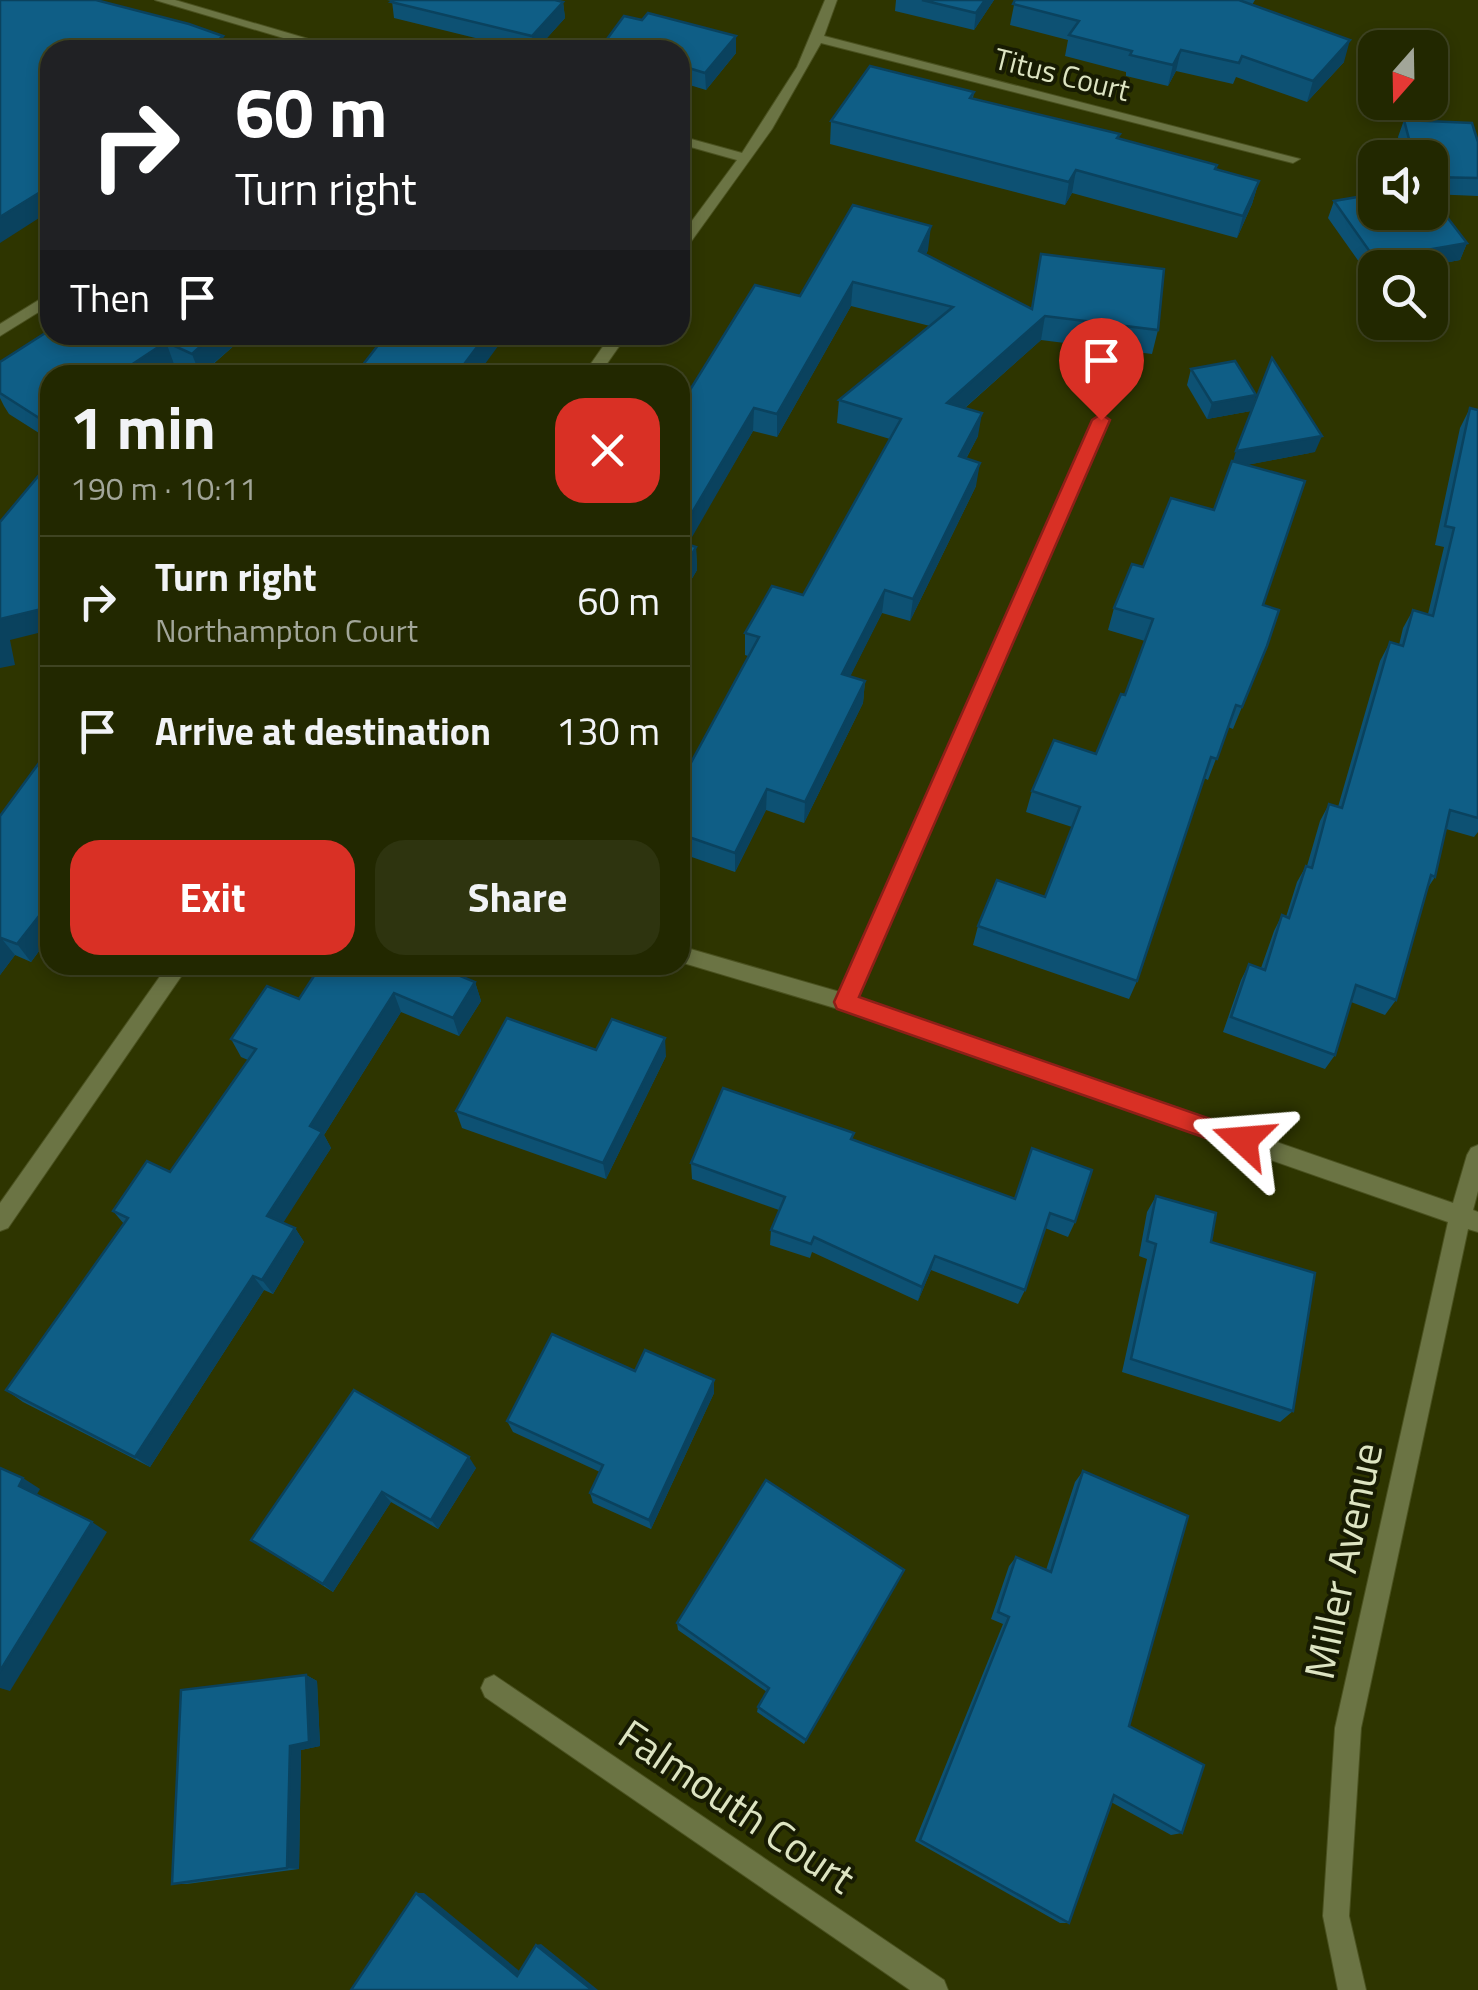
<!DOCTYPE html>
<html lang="en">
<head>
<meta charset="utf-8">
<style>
  :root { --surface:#222800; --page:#2e340f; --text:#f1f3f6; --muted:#a2a699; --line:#3f4422; --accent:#d93025 }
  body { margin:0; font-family:"Titillium Web",sans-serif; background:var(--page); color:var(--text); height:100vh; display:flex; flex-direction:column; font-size:38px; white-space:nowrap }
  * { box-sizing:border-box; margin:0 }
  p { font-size:32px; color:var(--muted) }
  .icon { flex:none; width:55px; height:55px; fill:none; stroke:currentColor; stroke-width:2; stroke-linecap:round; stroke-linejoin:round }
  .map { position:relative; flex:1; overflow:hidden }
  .panel { position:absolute; left:40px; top:365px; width:650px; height:610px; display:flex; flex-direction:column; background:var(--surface); border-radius:30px; box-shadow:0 5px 15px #0003,0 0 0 2px var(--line) }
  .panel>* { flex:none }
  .banner { position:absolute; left:40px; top:40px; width:650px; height:305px; border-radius:30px; box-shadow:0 5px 15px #0003,0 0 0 2px var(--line); background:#202124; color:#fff; overflow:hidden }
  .needle { width:65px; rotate:200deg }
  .fabs { position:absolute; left:1358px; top:30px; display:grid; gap:20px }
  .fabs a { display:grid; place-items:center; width:90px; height:90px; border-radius:20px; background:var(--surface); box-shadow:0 5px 15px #0003,0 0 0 2px var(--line); font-size:50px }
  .pin { position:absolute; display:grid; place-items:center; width:85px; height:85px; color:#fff; margin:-102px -42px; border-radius:50% 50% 50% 0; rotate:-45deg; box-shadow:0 0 10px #0007 }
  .pin .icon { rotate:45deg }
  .me { position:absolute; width:110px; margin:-55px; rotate:289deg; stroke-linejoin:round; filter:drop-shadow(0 0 8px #0008) }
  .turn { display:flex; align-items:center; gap:35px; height:210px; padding:0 30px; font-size:45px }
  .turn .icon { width:130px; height:130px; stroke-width:2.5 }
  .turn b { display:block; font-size:70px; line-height:85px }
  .then { display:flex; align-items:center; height:95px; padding:0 30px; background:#0003; gap:20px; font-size:38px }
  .round { display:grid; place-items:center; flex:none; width:105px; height:105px; border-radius:30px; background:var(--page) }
  .overview { display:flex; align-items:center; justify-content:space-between; height:170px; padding:0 30px }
  h1 { font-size:60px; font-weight:700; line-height:75px }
  .cta { display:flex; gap:20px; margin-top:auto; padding:20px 30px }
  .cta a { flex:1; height:115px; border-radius:30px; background:var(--accent); color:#fff; font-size:40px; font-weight:700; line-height:115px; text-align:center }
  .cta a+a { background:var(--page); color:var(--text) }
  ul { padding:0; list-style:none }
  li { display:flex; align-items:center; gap:30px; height:130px; padding:0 30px; border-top:2px solid var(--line) }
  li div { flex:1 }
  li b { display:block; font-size:38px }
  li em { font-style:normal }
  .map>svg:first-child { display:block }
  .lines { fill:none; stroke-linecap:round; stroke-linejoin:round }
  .minor-casing { stroke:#4a511f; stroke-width:2 }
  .minor { fill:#6b7444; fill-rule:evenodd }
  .wall { fill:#0d5173 }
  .shaded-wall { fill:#0a425e }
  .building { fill:#0f5e86; stroke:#0a425e; stroke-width:2.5 }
  .route { fill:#d93025; stroke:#8d1f18; stroke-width:2.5 }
  .labels { text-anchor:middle; stroke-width:8; stroke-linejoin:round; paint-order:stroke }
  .far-street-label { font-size:30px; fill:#dde4c2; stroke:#171b02 }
  .near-street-label { font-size:42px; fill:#dde4c2; stroke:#171b02 }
</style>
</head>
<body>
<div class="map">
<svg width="1478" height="1990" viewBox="0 0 1478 1990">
  <rect width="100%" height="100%" fill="#2e3500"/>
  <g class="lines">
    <defs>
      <g id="minor">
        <path d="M155 0H175L346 50H324Z"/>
        <path d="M825 0H837L824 36 1300 159 1293 163 821 43 772 129 685 250 680 252V237L737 160 680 144V136L742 153 797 67Z"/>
        <path d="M50 293V305L0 336V324Z"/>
        <path d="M611 335H627L599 375H583Z"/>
        <path d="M1101 416 1109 421 857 997 1453 1203 1467 1155 1471 1148 1478 1145V1191L1473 1210 1478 1212V1232L1468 1229 1361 1728 1349 1916 1366 1990H1338L1323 1916 1335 1728 1448 1222 845 1011 680 962V946L840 992 1093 421Z"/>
        <path d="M168 965H189L8 1228 0 1231V1203Z"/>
        <path d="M494 1675 944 1980 948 1990H910L485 1697 481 1688 485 1679Z"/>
      </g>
    </defs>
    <use href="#minor" class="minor-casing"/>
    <use href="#minor" class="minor"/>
  </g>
  <g class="wall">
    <path d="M387 0H555L563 2 565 18 536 50H524L394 18 392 1Z"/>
    <path d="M896 0H994L974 30 895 11Z"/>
    <path d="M1015 0H1255L1252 5 1344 62 1307 102 1236 77 1233 84 1176 71 1168 86 1126 76V72L1065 56 1068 40 1010 25Z"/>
    <path d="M642 20 736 36V53L706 90 683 83 680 86V50Z"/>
    <path d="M974 92 973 98 1118 139 1216 170 1259 181 1252 204 1237 238 1072 193 1065 205 830 144 831 121Z"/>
    <path d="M1404 120 1478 142V196L1430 194V158H1403L1398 137Z"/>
    <path d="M1334 201 1467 243 1460 260 1416 268H1375L1369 276 1328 218Z"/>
    <path d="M928 250 926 254 1032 309 1158 330 1152 354 1041 340 965 408 978 436 966 459 976 486 910 621 882 613 850 676 865 681 863 703 804 823 766 810 735 872 680 853V783L748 656 745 655V633L803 595 890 439 837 423 839 400 930 326 851 306 777 437 753 431 708 508 687 544 696 547 697 570 680 599V406L800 296Z"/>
    <path d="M118 335H246L201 375 174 364 157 375H50V440L9 414 4 406 0 398V362L110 341Z"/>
    <path d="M386 335H519L512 345 501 342Z"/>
    <path d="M1191 369 1256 395 1251 411 1207 419 1187 385Z"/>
    <path d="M1470 408 1478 410V832L1474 837 1446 829 1435 877 1427 889 1396 1000 1385 1015 1351 1002 1335 1055 1325 1069 1223 1032 1241 980 1249 964 1261 968 1274 931 1282 915 1286 917 1297 882 1306 866H1307L1320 821 1329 804 1338 807 1380 661 1390 642 1399 645 1403 628 1413 610 1428 614 1444 547 1435 545 1460 428Z"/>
    <path d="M1315 452 1246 465 1267 646 1233 729 1228 727 1208 780 1204 778 1137 981 1129 999 973 945 978 926 1045 897 1072 827 1026 812 1032 791 1096 754 1125 695 1145 641 1108 630 1114 608 1143 567 1214 510 1232 461Z"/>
    <path d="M50 748V936L31 962 15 955 0 975V816Z"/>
    <path d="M359 974 475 982 481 1001 459 1036 401 1012 324 1135 331 1148 283 1222 295 1228 304 1242 273 1294 264 1290 150 1467 23 1402 6 1390 124 1224 113 1211 170 1172 248 1060 241 1057 231 1039 299 999Z"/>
    <path d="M596 1050 666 1056 606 1179 462 1128 456 1111Z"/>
    <path d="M852 1140 1075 1222 1068 1237 1045 1228 1025 1290 1018 1304 931 1270 918 1301 812 1252 810 1258 770 1245 771 1230 779 1210 692 1179 691 1163Z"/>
    <path d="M1156 1196 1211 1242 1293 1411 1280 1422 1122 1372 1147 1259 1139 1256 1147 1212Z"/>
    <path d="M635 1371 714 1380V1393L651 1529 593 1503 590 1493 600 1472 513 1432 507 1421Z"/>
    <path d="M354 1390 476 1468 438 1529 391 1502 333 1592 251 1540Z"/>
    <path d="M1083 1471 1129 1726 1182 1833 1171 1835 1111 1802 1069 1923H1060L915 1841 1003 1624 991 1619 1009 1566 1016 1557 1046 1570 1075 1482Z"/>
    <path d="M900 1578 804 1744 757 1712 758 1707 767 1692 678 1630 677 1623Z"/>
    <path d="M306 1675 317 1681 320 1746 301 1750 299 1869 187 1884H172Z"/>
  </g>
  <g class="shaded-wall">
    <path d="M985 0H994L974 30 976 13Z"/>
    <path d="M563 2 565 18 536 50H534L532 36Z"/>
    <path d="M223 36 227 50 215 43Z"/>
    <path d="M736 36V53L706 90 705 73Z"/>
    <path d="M1350 40 1344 62 1307 102 1313 81Z"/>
    <path d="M1181 50 1176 71 1168 86 1173 65Z"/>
    <path d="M682 66 683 83 680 86V69Z"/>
    <path d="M1076 170 1072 193 1065 205 1069 182Z"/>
    <path d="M1259 181 1252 204 1237 238 1243 216Z"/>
    <path d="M50 186V211L0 243V217Z"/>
    <path d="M931 226 928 250 916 275 919 251Z"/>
    <path d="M1467 243 1460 260 1416 268H1375V275L1369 276 1375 259Z"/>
    <path d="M853 282 851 306 777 437V414Z"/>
    <path d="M1045 316 1041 340 944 426 947 403Z"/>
    <path d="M213 335H246L200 375 192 354Z"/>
    <path d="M486 335H500L501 342 477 375H456Z"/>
    <path d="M510 335H519L512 345Z"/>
    <path d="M166 342 174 364 157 375H116Z"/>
    <path d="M1256 395 1251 411 1207 419 1212 403Z"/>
    <path d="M754 408 753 431 680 558V533Z"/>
    <path d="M982 413 978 436 955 479 959 456Z"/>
    <path d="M1322 436 1315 452 1231 468 1236 451Z"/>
    <path d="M980 463 976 486 910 621 913 599Z"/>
    <path d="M696 547 697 570 680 599V575Z"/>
    <path d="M885 590 882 613 841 695 842 674Z"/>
    <path d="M50 607V630L10 640 15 665 0 668V619Z"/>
    <path d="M865 681 863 703 804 823 805 802Z"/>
    <path d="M767 789 766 810 735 872V853Z"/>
    <path d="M50 902V936L31 962 17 944Z"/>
    <path d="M1 938 15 955 0 975V939Z"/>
    <path d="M475 982 481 1001 459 1036 453 1018Z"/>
    <path d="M394 993 401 1012 324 1135 331 1148 278 1231 267 1216 310 1126Z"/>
    <path d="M665 1038 666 1056 606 1179 603 1163Z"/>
    <path d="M295 1228 304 1242 273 1294 262 1280Z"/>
    <path d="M935 1256 931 1270 918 1301 922 1287Z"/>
    <path d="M253 1276 264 1290 150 1467 135 1457Z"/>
    <path d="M714 1380V1393L651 1529 649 1520Z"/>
    <path d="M469 1457 476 1468 438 1529 431 1520Z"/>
    <path d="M23 1478 40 1489 36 1496 19 1486Z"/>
    <path d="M382 1492 391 1502 333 1592 323 1584Z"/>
    <path d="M92 1522 107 1532 10 1691 0 1688V1671Z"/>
    <path d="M306 1675 317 1681 320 1746 301 1750 299 1869 287 1868 290 1746Z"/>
    <path d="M416 1893H424L523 1974 517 1976Z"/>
    <path d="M541 1944 598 1990H592L536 1945Z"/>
  </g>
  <g class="building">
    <path d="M0 0H96L189 24 223 36 215 43 232 49 231 50H50V186L0 217Z"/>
    <path d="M394 0H555L563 2 532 36 391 2Z"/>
    <path d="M922 0H985L976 13Z"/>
    <path d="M1015 0H1239L1350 40 1313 81 1242 56 1239 63 1181 50 1173 65 1130 55 1132 51 1069 35 1079 21 1013 4Z"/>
    <path d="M648 13 736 36 705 73 682 66 680 69V50H599L624 16 642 20Z"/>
    <path d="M870 66 974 92 970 98 1120 134 1117 138 1217 165 1215 169 1259 181 1243 216 1076 170 1069 182 831 121Z"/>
    <path d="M1404 120 1472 123 1478 142V178L1430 177V158H1414Z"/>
    <path d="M1375 194V212H1430V195L1467 243 1375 259 1334 201Z"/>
    <path d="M853 205 931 226 919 251 1032 309 1041 254 1164 269 1158 330 1045 316 947 403 982 413 959 456 980 463 913 599 885 590 842 674 865 681 805 802 767 789 735 853 680 834V783L759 637 745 633 772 586 803 595 901 419 839 400 953 307 853 282 777 414 754 408 680 533V406L755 285 800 296Z"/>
    <path d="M50 330V335H100L110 341 118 335H213L192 354 166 342 116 375H50V425L0 393V362Z"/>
    <path d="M386 335H486L456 375H355Z"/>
    <path d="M1272 358 1322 436 1236 451Z"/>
    <path d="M1235 361 1256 395 1212 403 1191 369Z"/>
    <path d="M1470 408 1478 410V818L1450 810 1435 877 1431 875 1396 1000 1356 985 1335 1055 1231 1017 1249 964 1265 970 1282 915 1289 918 1306 866 1312 868 1329 804 1342 808 1390 642 1403 646 1413 610 1433 616 1454 528 1445 526Z"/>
    <path d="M1232 461 1305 481 1263 605 1279 610 1267 646 1242 707 1236 705 1217 759 1211 757 1137 981 978 926 997 880 1045 897 1080 807 1032 791 1054 740 1096 754 1121 694 1125 695 1153 619 1114 608 1132 564 1143 567 1171 498 1214 510Z"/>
    <path d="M50 462V607L0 619V522Z"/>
    <path d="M680 542 696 547 680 575Z"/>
    <path d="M50 748V902L17 944 1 938 0 939V816Z"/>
    <path d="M321 965H336L359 974 365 965H434L475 982 453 1018 394 993 310 1126 322 1132 267 1216 295 1228 262 1280 253 1276 135 1457 6 1390 128 1218 113 1211 147 1161 170 1172 256 1049 231 1039 267 986 299 999Z"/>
    <path d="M507 1018 596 1050 612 1019 665 1038 603 1163 456 1111Z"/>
    <path d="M723 1088 854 1133 851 1139 1015 1199 1032 1148 1092 1170 1075 1222 1050 1213 1025 1290 935 1256 922 1287 814 1237 811 1244 771 1230 785 1197 691 1163Z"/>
    <path d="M1156 1196 1216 1213 1211 1242 1315 1273 1293 1411 1131 1359 1156 1244 1147 1241Z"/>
    <path d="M552 1334 635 1371 645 1350 714 1380 649 1520 590 1493 603 1465 507 1421Z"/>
    <path d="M354 1390 469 1457 431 1520 382 1492 323 1584 251 1540Z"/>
    <path d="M0 1468 23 1478 19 1486 92 1522 0 1671Z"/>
    <path d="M1083 1471 1188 1516 1129 1726 1204 1765 1182 1833 1114 1795 1069 1923 920 1840 1009 1617 998 1612 1016 1557 1051 1572Z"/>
    <path d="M766 1480 904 1570 806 1740 758 1707 769 1688 677 1623Z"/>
    <path d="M306 1675 309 1742 290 1746 287 1868 172 1884 181 1690Z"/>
    <path d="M416 1893 517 1976 536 1945 592 1990H351Z"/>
  </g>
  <path class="route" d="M1101 414 1110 420 859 997 1251 1133 1255 1140 1243 1151 837 1009 834 1002 1092 420Z"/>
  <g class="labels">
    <g class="far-street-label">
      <text transform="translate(1062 75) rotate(14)" y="10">Titus Court</text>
    </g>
    <g class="near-street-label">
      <text transform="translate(1343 1561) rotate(-78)" y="15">Miller Avenue</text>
      <text transform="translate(737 1806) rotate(34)" y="15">Falmouth Court</text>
    </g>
  </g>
</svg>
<div class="fabs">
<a><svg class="needle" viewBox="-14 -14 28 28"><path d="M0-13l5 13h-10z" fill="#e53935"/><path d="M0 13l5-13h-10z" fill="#a2a699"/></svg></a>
<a><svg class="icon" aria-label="sound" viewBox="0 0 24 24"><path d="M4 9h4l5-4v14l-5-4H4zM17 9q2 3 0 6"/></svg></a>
<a><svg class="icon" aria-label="search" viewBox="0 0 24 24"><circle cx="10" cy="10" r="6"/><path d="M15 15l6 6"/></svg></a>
</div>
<div class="pin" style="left:1101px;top:420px;background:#d93025"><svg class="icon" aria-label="arrive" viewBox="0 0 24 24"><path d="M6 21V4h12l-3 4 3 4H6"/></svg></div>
<svg class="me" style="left:1243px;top:1140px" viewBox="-20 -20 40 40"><path d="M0-17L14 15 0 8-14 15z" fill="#d93025" stroke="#fff" stroke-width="4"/></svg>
<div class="banner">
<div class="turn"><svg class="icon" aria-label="right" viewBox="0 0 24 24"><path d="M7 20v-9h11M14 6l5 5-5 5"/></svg><div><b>60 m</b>Turn right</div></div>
<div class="then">Then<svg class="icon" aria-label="arrive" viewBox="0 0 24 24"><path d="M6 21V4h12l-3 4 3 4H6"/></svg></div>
</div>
<section class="panel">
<div class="overview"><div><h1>1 min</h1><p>190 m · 10:11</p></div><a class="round" style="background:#d93025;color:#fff"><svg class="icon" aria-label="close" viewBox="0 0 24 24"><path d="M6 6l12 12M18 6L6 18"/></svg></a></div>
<ul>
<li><svg class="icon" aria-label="right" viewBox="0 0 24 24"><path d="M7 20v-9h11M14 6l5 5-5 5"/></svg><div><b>Turn right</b><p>Northampton Court</p></div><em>60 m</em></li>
<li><svg class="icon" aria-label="arrive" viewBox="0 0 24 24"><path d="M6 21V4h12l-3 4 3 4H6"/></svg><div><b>Arrive at destination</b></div><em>130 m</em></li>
</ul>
<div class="cta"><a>Exit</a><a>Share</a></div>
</section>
</div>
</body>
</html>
